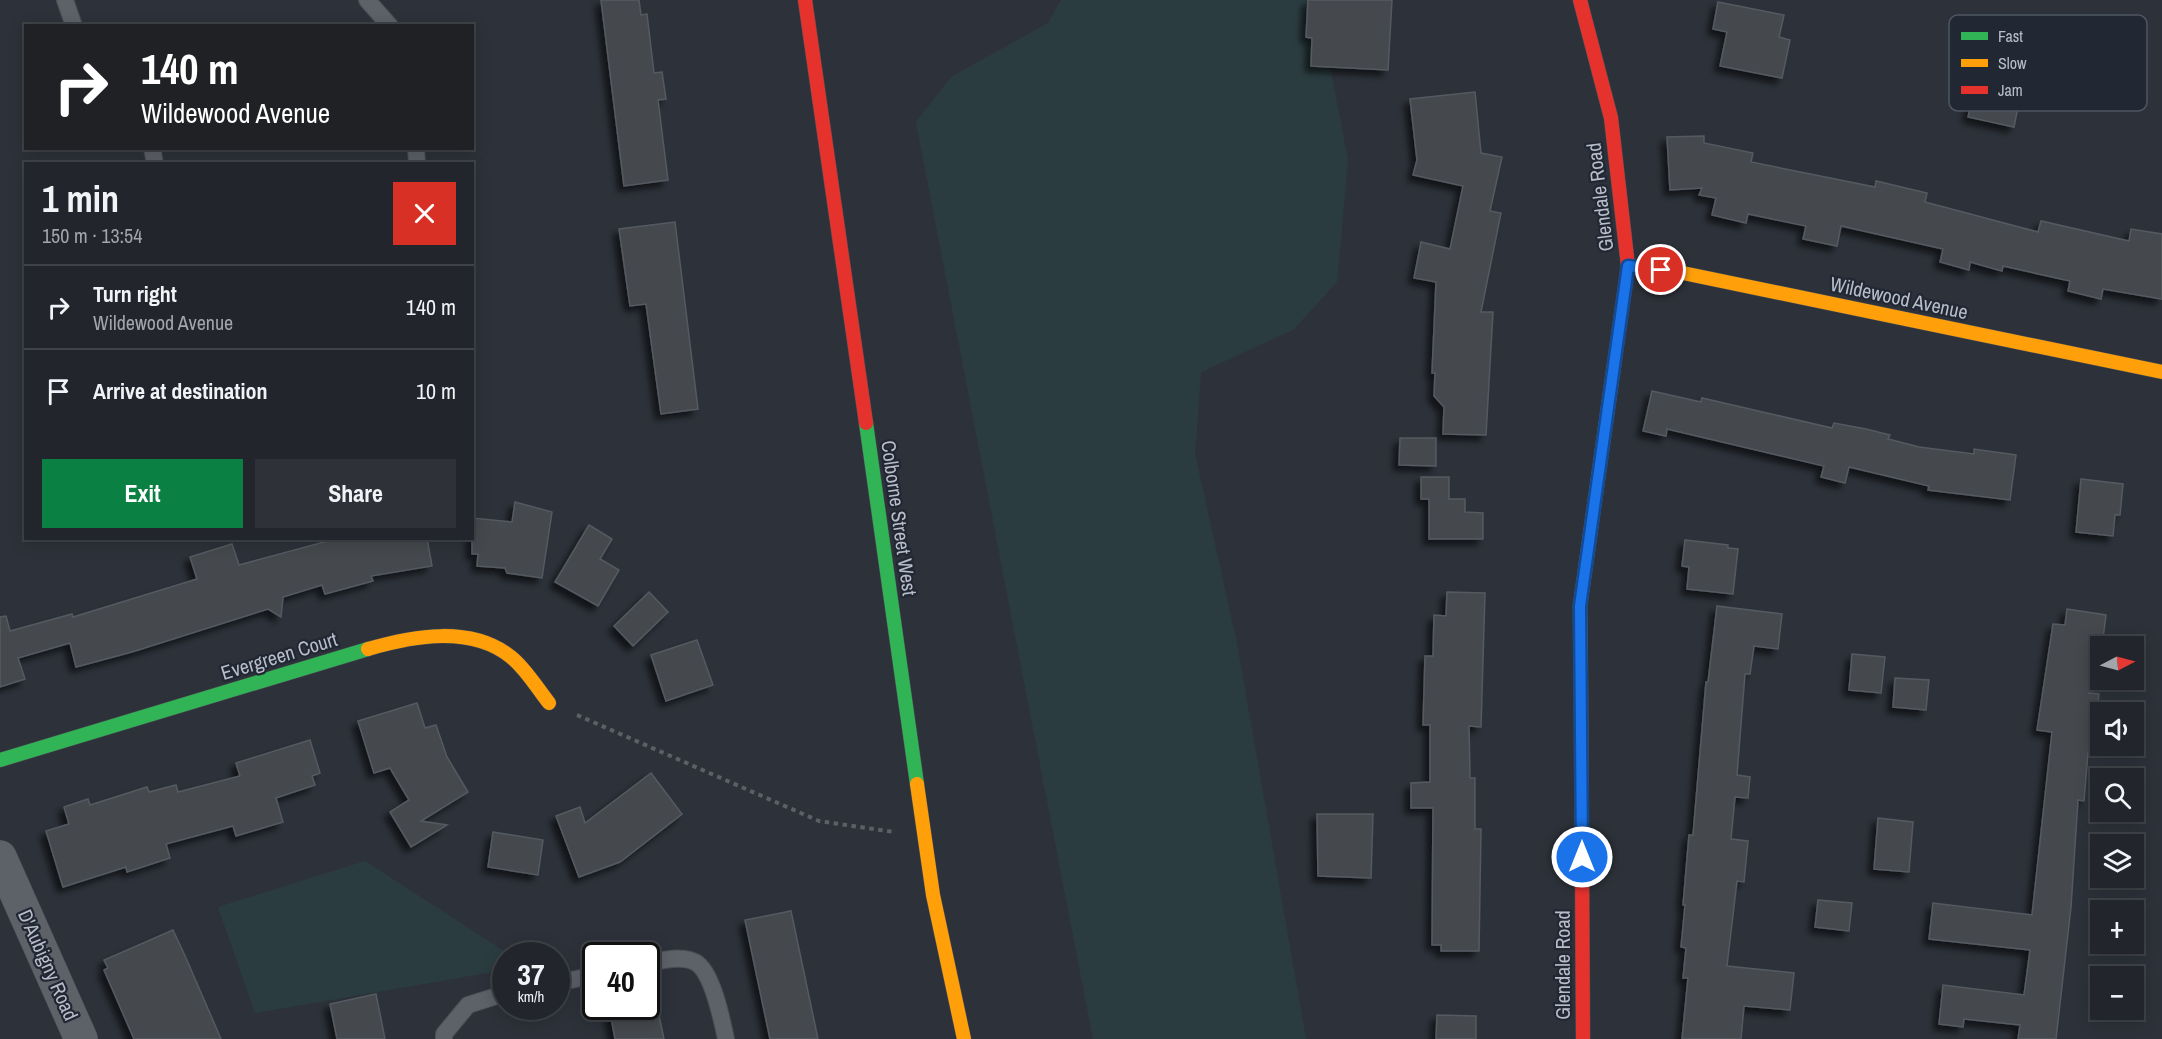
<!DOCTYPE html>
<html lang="en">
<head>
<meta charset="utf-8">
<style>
  :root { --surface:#22262c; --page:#2e3238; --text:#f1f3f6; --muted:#a2a5a9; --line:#3f4348; --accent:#0b8043 }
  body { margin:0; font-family:"Archivo Narrow",sans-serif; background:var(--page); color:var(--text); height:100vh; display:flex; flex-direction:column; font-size:22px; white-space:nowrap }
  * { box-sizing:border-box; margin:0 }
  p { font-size:20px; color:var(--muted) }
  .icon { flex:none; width:33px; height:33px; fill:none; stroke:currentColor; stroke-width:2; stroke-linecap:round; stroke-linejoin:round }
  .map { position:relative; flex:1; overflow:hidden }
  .panel { position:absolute; left:24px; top:162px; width:450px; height:378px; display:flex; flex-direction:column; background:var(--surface); border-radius:0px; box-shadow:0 3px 15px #0003,0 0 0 2px var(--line) }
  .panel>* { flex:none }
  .guide { position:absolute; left:24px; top:24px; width:450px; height:126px; border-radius:0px; box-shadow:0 3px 15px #0003,0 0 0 2px var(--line); background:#202124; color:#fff; overflow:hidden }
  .needle { width:39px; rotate:84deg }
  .tools { position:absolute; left:2090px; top:636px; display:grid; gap:12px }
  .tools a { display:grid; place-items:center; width:54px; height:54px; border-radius:0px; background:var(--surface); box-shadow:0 3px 15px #0003,0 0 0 2px var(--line); font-size:30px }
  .speed { position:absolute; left:492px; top:942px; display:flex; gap:12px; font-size:30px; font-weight:700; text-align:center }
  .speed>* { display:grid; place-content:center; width:78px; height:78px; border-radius:50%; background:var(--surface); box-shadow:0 3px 15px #0003,0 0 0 2px var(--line); line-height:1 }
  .speed small { font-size:15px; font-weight:400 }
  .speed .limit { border:3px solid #111; border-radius:9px; background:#fff; color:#111 }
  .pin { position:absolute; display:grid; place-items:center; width:51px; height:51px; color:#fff; margin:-26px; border:3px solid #fff; border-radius:50%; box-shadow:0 2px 6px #0007 }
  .me { position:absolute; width:66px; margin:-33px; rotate:0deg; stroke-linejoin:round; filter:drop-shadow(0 0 4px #0008) }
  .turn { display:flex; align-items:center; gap:21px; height:126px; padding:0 18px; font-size:27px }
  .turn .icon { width:78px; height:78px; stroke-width:2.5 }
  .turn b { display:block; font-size:42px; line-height:51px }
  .round { display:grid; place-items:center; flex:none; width:63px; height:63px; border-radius:0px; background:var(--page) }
  .headline { display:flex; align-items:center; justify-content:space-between; height:102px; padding:0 18px }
  h1 { font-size:36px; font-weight:800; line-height:45px }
  .button { display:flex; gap:12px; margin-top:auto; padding:12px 18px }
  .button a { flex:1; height:69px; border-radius:0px; background:var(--accent); color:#fff; font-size:24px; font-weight:800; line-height:69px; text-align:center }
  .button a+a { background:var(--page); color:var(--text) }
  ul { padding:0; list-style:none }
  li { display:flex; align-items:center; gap:18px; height:84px; padding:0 18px; border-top:2px solid var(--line) }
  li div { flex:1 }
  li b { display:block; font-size:22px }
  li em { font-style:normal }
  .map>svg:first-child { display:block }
  .green { fill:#2b3c40 }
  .building { fill:#44484e; stroke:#555a61; stroke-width:1.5; filter:url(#shadow) }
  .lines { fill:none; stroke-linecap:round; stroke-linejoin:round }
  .lane-casing { stroke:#4b4e54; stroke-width:18 }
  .street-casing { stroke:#4b4e54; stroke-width:34 }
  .fast-casing { stroke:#4b4e54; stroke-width:15 }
  .slow-casing { stroke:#4b4e54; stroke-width:15 }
  .jam-casing { stroke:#4b4e54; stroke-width:15 }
  .path { stroke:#5b6065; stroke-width:4; stroke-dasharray:4.5 4.5; stroke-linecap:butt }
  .lane { stroke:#5d6168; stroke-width:16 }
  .street { stroke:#5d6168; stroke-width:33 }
  .fast { stroke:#30b455; stroke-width:14 }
  .slow { stroke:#ff9f0a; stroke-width:14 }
  .jam { stroke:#e5322d; stroke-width:14 }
  .route-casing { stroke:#114b97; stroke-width:15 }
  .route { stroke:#1a73e8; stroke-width:10 }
  .labels { text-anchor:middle; stroke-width:4.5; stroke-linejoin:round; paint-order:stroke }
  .street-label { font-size:20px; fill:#b8bec9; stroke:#212834 }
  .key { fill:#212834; stroke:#4e5561; stroke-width:1.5 }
  .key-label { font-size:16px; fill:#b8bec9 }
</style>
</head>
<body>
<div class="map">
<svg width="2162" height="1039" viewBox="0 0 2162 1039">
  <defs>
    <filter id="shadow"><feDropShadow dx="-5.5" dy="5.5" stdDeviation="3" flood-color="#0009"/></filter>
  </defs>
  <rect width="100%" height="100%" fill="#2d323a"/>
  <g class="green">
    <path d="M1061 0H1317L1348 160 1337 282 1293 330 1201 372 1195 454 1237 644 1306 1039H1093L916 122 951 77 1048 23Z"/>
    <path d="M365 861 510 955 506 956 505 970 255 1013 218 907Z"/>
  </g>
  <g class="building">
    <path d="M601 0H639L641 15 647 14 654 73 662 72 666 99 658 100 668 180 624 186Z"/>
    <path d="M1308 0H1392L1388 70 1311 66 1312 38 1306 37Z"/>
    <path d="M1718 2 1784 15 1779 37 1790 40 1782 78 1720 66 1727 32 1713 29Z"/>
    <path d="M1983 50 2038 62 2032 90 2022 87 2014 127 1968 117Z"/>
    <path d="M1475 92 1481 153 1502 157 1490 211 1501 213 1481 312H1493L1486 435 1443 434 1444 407 1434 396 1435 373H1432L1436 282 1414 278 1421 242 1450 249 1463 186 1413 175 1417 160 1410 99Z"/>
    <path d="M1704 136V143L1753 153 1751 162 1875 187 1876 181 1927 193 1925 202 2038 232 2041 221 2129 241 2131 229 2162 234V299L2103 289 2101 299 2068 291 2070 281 2003 266 2002 271 1970 262 1969 270 1940 262 1943 249 1841 226 1837 246 1803 239 1806 226 1748 214 1746 223 1712 215 1716 198 1699 195 1702 188 1670 190 1667 137Z"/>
    <path d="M675 222 698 409 661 414 646 304 630 306 619 229Z"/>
    <path d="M1652 391 1701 402 1702 398 1832 428 1834 423 1866 429 1890 435 1888 439 1919 447 1974 454V449L2016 455 2010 500 1928 490 1929 486 1849 467 1845 483 1821 477 1824 466 1667 429 1666 436 1643 431Z"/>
    <path d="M1400 438H1436V466L1399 465Z"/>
    <path d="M1421 477H1449V499H1465V512L1483 513V539H1429V499H1421Z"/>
    <path d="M2081 479 2123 484 2120 515H2115L2113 536 2076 532Z"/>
    <path d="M515 502 552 512 542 578 507 573 505 568 477 566 478 554H472V518L512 522Z"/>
    <path d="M589 525 612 539 600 559 619 570 598 606 555 582Z"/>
    <path d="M339 538H427L432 566 371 576 373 581 325 594 322 585 283 597 281 617 268 609 132 652 76 667 70 643 18 658 25 679 0 687V617L6 616 10 631 72 614 73 617 197 579 190 557 232 544 239 565Z"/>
    <path d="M1685 540 1728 545V548L1738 549 1733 594 1687 589 1689 567 1682 566Z"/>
    <path d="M649 592 668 612 633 646 614 626Z"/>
    <path d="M1447 592 1485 593 1481 727 1469 726 1470 778H1475V829H1481L1479 951H1441V945H1432L1433 808H1411V783L1430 782V725H1423L1425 656H1433L1434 615 1446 616Z"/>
    <path d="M1717 606 1782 614 1778 649 1754 646 1750 674H1745L1737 775 1750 777 1748 798 1735 797 1731 839 1748 841 1744 882 1737 881 1727 966 1794 973 1790 1010 1744 1006 1741 1039H1682L1688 978H1683L1686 948 1681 947 1685 905H1683L1689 835H1693L1706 682H1708Z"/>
    <path d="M2067 609 2106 615 2102 646H2096L2089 693 2099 694 2092 753H2088L2084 801 2078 800 2071 907 2056 1039H2018L2020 1025 1964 1019 1963 1027 1939 1024 1943 985 2024 995 2030 950 1929 939 1933 903 2032 915 2052 732 2037 730 2053 624 2065 625Z"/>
    <path d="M697 640 713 685 666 701 651 655Z"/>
    <path d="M1852 654 1885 657 1881 693 1849 690Z"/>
    <path d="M1895 678 1929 680 1926 710 1893 707Z"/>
    <path d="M417 703 425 728 436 725 447 757 468 792 421 821 447 825 411 847 390 812 409 800 390 768 374 773 358 721Z"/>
    <path d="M310 740 320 773 312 776 315 785 276 798 283 822 236 836 233 826 166 844 170 858 127 872 126 867 63 887 46 831 69 824 64 807 88 799 90 805 147 787 149 792 176 785 178 792 240 776 236 763Z"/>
    <path d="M651 773 682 814 620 862 579 877 556 816 580 807 585 823Z"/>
    <path d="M1317 814H1373L1371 878 1318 876Z"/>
    <path d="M1878 818 1913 822 1909 872 1874 869Z"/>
    <path d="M493 832 543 840 538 875 488 867Z"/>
    <path d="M1818 900 1852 903 1849 931 1815 927Z"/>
    <path d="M791 911 818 1039H770L745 920Z"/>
    <path d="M173 930 186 958 221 1039H134L104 970 108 968 104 960Z"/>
    <path d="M376 994 385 1039H337L330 1004Z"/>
    <path d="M609 1006H657L664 1039H615Z"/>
    <path d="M1437 1015 1476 1016V1039H1436Z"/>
  </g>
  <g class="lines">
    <defs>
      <g id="lane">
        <path d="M65 0 74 26"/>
        <path d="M367 0 390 26"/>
        <path d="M152 148 155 164"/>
        <path d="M416 148 417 164"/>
        <path d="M646 964C661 960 685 954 698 964 713 976 722 1020 726 1039"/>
        <path d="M556 983 596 975"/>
        <path d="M444 1039V1034L468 1005 506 993"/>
      </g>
      <path id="street" d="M0 857 81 1039"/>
      <g id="fast">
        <path d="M866 423 917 784"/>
        <path d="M0 760 368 649"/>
      </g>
      <g id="slow">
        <path d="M1628 266 1678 272 2162 372"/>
        <path d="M368 649C413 636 471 625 511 657 526 669 537 688 549 703"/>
        <path d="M1581 692 1580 606 1614 365"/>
        <path d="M917 784 933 895 964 1039"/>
      </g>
      <g id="jam">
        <path d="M805 0 866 423"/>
        <path d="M1580 0 1611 118 1628 266 1614 365"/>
        <path d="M1581 692 1583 1039"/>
      </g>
    </defs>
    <use href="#lane" class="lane-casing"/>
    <use href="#street" class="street-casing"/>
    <use href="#fast" class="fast-casing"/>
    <use href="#slow" class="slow-casing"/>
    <use href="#jam" class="jam-casing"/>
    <path class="path" d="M577 715 819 821 894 832"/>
    <use href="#lane" class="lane"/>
    <use href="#street" class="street"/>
    <use href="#fast" class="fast"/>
    <use href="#slow" class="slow"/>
    <use href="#jam" class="jam"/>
  </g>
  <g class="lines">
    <defs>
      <path id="route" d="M1582 857 1580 606 1628 266 1661 270"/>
    </defs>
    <use href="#route" class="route-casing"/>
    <use href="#route" class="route"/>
  </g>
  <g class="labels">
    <g class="street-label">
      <text transform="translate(1600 197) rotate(-97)" y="7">Glendale Road</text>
      <text transform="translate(1899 298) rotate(12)" y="7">Wildewood Avenue</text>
      <text transform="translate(899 518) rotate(82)" y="7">Colborne Street West</text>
      <text transform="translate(279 656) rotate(-17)" y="7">Evergreen Court</text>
      <text transform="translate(48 965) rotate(66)" y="7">D'Aubigny Road</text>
      <text transform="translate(1563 965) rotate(-90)" y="7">Glendale Road</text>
    </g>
  </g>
  <rect x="1949" y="15" width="198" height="96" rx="9" class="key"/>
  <rect x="1961" y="32" width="27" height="8" fill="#30b455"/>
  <rect x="1961" y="59" width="27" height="8" fill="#ff9f0a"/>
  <rect x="1961" y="86" width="27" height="8" fill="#e5322d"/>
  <g class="key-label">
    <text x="1998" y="42">Fast</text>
    <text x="1998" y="69">Slow</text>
    <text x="1998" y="96">Jam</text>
  </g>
</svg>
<div class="tools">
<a><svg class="needle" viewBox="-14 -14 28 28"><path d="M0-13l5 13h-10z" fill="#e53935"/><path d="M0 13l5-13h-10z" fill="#a2a5a9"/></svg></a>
<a><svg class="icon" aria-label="sound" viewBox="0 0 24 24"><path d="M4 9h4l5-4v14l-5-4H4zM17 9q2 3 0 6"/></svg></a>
<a><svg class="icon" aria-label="search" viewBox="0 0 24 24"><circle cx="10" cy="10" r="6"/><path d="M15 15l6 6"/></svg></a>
<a><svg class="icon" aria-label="layers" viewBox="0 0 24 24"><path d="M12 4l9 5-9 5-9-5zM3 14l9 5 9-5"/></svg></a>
<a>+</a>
<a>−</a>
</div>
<div class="speed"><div>37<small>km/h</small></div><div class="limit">40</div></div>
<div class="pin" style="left:1661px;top:270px;background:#d93025"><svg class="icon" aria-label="arrive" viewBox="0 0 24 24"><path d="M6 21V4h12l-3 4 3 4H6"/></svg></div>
<svg class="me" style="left:1582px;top:857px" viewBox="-20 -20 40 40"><circle r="17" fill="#1a73e8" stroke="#fff" stroke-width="3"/><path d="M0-11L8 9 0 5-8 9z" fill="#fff"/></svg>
<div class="guide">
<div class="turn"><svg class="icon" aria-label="right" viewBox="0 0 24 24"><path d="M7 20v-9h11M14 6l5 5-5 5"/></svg><div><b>140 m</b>Wildewood Avenue</div></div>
</div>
<section class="panel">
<div class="headline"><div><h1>1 min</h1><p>150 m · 13:54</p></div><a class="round" style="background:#d93025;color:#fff"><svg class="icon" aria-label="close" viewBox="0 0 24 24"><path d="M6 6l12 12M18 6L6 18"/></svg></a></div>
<ul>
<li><svg class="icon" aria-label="right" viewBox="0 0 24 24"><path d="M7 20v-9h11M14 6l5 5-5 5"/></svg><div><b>Turn right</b><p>Wildewood Avenue</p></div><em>140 m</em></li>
<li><svg class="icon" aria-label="arrive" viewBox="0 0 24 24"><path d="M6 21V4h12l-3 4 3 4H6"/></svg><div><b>Arrive at destination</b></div><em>10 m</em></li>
</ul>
<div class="button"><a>Exit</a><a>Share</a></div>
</section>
</div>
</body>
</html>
